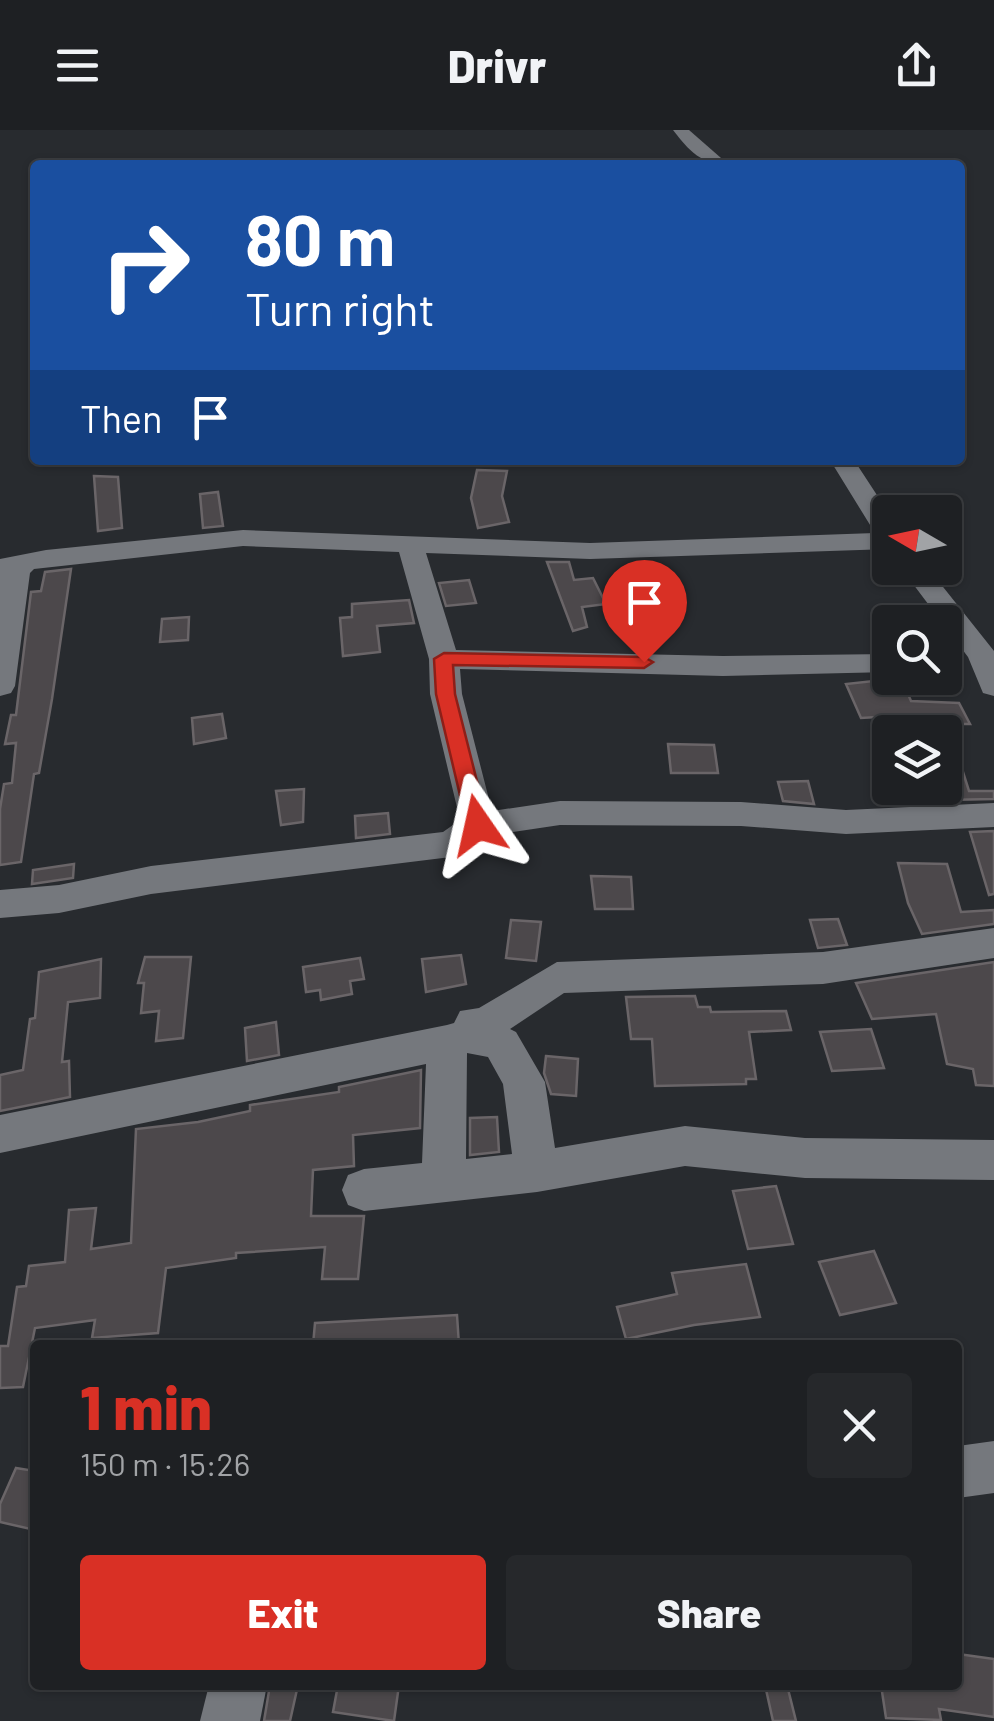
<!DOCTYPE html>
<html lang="en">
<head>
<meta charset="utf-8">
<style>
  :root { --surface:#1e2023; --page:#26282b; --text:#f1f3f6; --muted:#a1a3a6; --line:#3c3e41; --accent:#d93025 }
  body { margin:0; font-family:Barlow,sans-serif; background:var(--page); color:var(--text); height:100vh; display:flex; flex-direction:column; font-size:38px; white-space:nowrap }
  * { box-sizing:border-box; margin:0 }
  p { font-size:32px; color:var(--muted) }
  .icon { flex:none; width:55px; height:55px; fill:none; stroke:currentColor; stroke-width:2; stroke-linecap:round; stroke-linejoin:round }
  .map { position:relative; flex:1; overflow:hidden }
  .panel { position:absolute; left:30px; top:1210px; width:932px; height:350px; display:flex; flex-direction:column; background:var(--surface); border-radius:10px; box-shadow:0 2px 8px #0004,0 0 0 2px var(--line) }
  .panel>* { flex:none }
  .banner { position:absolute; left:30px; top:30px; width:935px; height:305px; border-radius:10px; box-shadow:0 2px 8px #0004,0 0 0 2px var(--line); background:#1a4fa0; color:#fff; overflow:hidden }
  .needle { width:65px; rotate:279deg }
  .tools { position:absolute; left:872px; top:365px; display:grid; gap:20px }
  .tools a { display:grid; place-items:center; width:90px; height:90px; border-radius:10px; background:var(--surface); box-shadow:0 2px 8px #0004,0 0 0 2px var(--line); font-size:50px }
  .pin { position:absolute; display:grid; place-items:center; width:85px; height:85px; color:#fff; margin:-102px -42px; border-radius:50% 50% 50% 0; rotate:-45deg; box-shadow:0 0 10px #0007 }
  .pin .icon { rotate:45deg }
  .me { position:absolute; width:110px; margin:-55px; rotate:349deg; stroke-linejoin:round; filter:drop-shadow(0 0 8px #0008) }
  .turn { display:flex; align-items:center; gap:35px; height:210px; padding:0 50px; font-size:45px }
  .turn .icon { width:130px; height:130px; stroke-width:2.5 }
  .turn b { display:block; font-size:70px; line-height:85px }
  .then { display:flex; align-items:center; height:95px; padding:0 50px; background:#0003; gap:20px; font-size:38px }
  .round { display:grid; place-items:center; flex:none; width:105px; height:105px; border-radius:10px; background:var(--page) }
  .summary { display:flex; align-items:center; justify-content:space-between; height:170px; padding:0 50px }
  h1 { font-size:60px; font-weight:800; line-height:75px; color:var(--accent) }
  .primary-button { display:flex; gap:20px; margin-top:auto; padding:20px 50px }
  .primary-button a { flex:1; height:115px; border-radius:10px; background:var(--accent); color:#fff; font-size:40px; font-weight:800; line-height:115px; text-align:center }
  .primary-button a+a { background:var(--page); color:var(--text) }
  header { display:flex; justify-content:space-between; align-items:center; height:130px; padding:0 50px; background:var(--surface); font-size:45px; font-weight:800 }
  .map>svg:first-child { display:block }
  .building { fill:#4c484b; stroke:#6a6568; stroke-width:2.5 }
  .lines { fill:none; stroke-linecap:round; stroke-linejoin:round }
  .minor { fill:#75787d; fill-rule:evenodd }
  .route { fill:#d93025; stroke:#8d1f18; stroke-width:2.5 }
</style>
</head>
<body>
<header><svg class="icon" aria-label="menu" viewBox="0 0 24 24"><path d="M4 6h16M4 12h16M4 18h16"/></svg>Drivr<svg class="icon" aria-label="share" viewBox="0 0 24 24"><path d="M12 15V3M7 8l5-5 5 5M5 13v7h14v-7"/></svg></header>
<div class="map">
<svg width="994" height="1591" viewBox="0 0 994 1591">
  <rect width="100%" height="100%" fill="#282b2f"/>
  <g class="building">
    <path d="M477 340 507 341 502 366 509 392 478 398 471 368Z"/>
    <path d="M94 346 118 347 122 398 98 401Z"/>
    <path d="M218 362 223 396 203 398 200 364Z"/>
    <path d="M547 432H569L574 450 593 448 606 474 582 477 587 497 573 501Z"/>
    <path d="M71 439 52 569 39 643 34 644 21 732 0 735V679L4 654 12 653 16 613 5 614 11 585H16L31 462 41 461 45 442Z"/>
    <path d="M469 450 476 473 446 476 439 453Z"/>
    <path d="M409 470 414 493 377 496 380 522 343 526 340 488 352 487V474Z"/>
    <path d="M189 487 188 510 160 512 162 489Z"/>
    <path d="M901 548 911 571 959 573 970 594H942L944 602H908L906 592H898L895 586 861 588 846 554Z"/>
    <path d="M222 584 226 608 194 614 192 588Z"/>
    <path d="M668 614 714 615 718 643H671Z"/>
    <path d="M945 641 963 642 969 661H994V669L945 670Z"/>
    <path d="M808 651 814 674 783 671 778 652Z"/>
    <path d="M304 659 303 692 281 695 276 661Z"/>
    <path d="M388 683 390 704 356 708 355 686Z"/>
    <path d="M994 701V764L989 765 970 702Z"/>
    <path d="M898 733 947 734 961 782 994 780V794L922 804 908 773Z"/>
    <path d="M74 734 73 748 32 754 33 740Z"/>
    <path d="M591 746 631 747 633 779H595Z"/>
    <path d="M838 789 847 815 818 818 810 790Z"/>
    <path d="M511 790 541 792 536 831 506 828Z"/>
    <path d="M461 825 466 854 426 862 422 829Z"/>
    <path d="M145 827H191L183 908 156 911 159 881 141 883 144 853H138Z"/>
    <path d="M360 828 364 849 350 851 352 864 321 870 320 860 306 862 303 837Z"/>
    <path d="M101 829 100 868 68 872 62 932 69 931 70 967 0 981V945L23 940 30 889 35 888 39 842Z"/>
    <path d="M994 832V956L976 955 973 939 947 934 936 884 872 889 856 853Z"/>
    <path d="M695 866 698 877H710L711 882 786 881 791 900 749 902 756 949H746V954L655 956 652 909H631L626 867Z"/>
    <path d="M276 892 279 925 247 931 245 898Z"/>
    <path d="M871 899 884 938 832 941 820 902Z"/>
    <path d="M546 926 578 929 576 966 551 964 544 943Z"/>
    <path d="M421 940 420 998 353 1005 354 1036 313 1040 311 1086H364L358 1149H322L325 1117 236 1123V1128L166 1138 158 1203 92 1208 95 1190 35 1198 23 1257 0 1258V1216H8L17 1157 26 1156 29 1136 65 1132 69 1080 96 1078 91 1119 131 1113 136 999 198 992 250 981V975L339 962V957Z"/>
    <path d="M497 987 499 1022 470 1025V988Z"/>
    <path d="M776 1056 793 1114 748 1119 733 1061Z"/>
    <path d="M874 1121 896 1173 840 1185 819 1132Z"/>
    <path d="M746 1134 760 1187 694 1195 626 1209 617 1177 677 1164 672 1143Z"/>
    <path d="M457 1185 459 1215H313L315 1193Z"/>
    <path d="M16 1338 35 1341V1400L0 1392V1374Z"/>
    <path d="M958 1524 994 1529V1587L939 1579 941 1590 886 1588 881 1555H960Z"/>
    <path d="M270 1555H298L290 1591H264Z"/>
    <path d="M338 1555H399L394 1591 333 1582Z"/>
    <path d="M765 1555H787L796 1591H773Z"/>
  </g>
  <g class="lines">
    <g class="minor">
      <path d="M673 0H689L729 35C702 35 689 21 673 0Z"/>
      <path d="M830 330H854L890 385V419L590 429 426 423 456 520 723 526 890 524V542L723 546 460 539 462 564 492 681 560 671 741 672 846 680 994 673V697L846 704 741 696 560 695 487 706 451 727 151 764 59 783 0 788V760L59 755 151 736 443 702 460 690 430 564 429 529 399 422 243 416 34 439 30 443 15 556 11 563 0 566V429L46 420 243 400 590 413 875 403Z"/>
      <path d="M901 438H928L994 521V566L983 563 968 527Z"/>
      <path d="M994 798V828L823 854 564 863 510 899 516 902 545 952 555 1018 685 996 805 1008 994 1010V1050L805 1048 685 1036 537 1062 364 1081 348 1075 342 1060 348 1045 364 1039 422 1033 426 934 0 1023V985L447 895 454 893 460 881 479 878 557 832 823 822ZM467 923 488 927 503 954 512 1024 466 1029Z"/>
      <path d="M994 1311V1363L958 1368V1316Z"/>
      <path d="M209 1555H267L260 1591H200Z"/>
    </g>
  </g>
  <path class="route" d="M444 523 644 527 653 532 644 538 453 535 455 564 488 695 478 702 467 695 436 564 434 529Z"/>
</svg>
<div class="tools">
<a><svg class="needle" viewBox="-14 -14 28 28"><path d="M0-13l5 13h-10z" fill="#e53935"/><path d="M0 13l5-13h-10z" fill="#a1a3a6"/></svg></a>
<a><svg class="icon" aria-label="search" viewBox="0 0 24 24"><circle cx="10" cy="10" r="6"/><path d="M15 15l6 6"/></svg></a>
<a><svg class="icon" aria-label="layers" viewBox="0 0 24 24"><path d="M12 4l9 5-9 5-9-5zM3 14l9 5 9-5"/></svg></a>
</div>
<div class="pin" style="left:644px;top:532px;background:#d93025"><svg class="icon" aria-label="arrive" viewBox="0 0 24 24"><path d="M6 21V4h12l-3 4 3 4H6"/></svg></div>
<svg class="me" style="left:478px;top:695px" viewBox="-20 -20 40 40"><path d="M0-17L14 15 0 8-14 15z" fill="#d93025" stroke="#fff" stroke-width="4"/></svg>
<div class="banner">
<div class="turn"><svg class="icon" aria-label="right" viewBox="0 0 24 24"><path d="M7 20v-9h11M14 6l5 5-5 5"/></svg><div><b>80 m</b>Turn right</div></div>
<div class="then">Then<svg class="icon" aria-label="arrive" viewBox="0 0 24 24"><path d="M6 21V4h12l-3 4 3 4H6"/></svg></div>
</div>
<section class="panel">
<div class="summary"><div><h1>1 min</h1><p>150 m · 15:26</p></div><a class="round"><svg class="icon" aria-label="close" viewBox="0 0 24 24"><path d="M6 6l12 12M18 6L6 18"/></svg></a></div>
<div class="primary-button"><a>Exit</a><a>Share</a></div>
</section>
</div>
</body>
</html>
